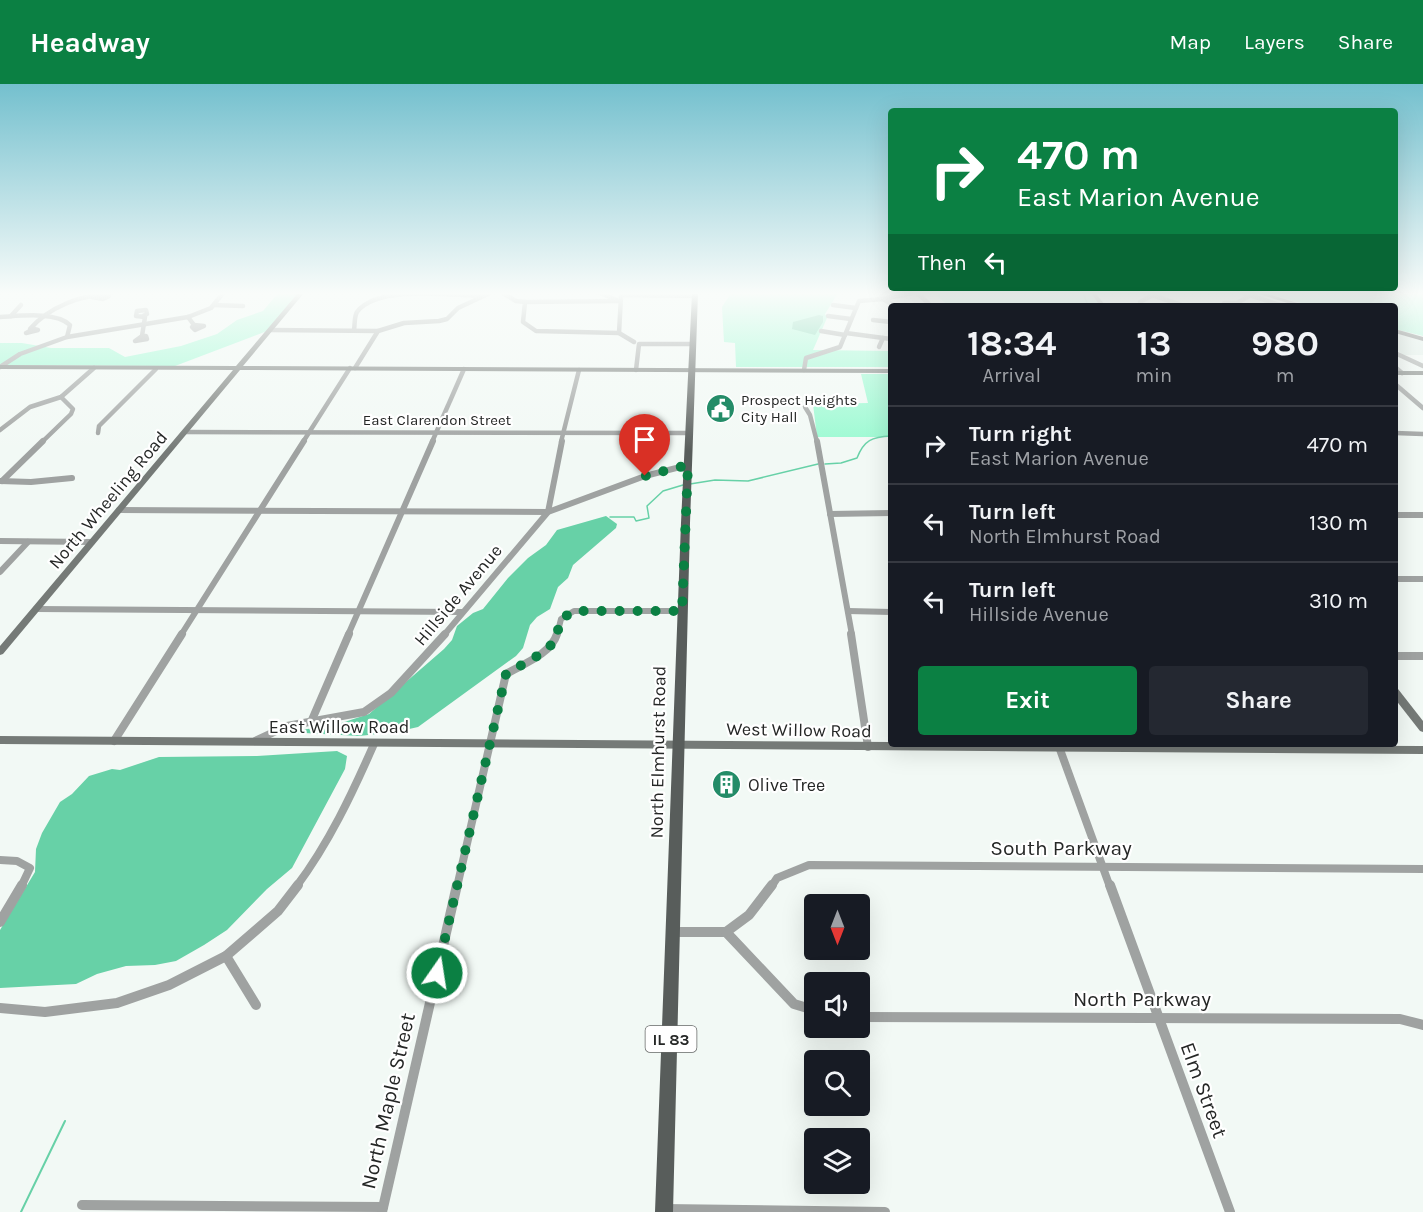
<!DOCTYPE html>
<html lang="en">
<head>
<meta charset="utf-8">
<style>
  :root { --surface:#171b24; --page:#242831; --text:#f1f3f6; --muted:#9ea1a6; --line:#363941; --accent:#0b8043 }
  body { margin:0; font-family:Karla,sans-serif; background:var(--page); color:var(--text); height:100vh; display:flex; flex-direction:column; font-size:22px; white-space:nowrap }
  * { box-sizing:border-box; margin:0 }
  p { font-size:20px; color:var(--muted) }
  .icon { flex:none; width:33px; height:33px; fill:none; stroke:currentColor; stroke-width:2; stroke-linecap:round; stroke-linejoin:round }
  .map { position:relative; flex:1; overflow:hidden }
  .side { position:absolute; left:888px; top:219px; width:510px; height:444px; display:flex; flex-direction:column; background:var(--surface); border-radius:6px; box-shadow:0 6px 24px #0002 }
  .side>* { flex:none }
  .banner { position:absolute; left:888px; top:24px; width:510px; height:183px; border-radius:6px; box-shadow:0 6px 24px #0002; background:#0b8043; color:#fff; overflow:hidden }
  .needle { width:39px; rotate:180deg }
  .tools { position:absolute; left:804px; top:810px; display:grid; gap:12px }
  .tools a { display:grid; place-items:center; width:66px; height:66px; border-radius:6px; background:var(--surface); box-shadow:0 6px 24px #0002; font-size:30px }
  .pin { position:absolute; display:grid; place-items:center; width:51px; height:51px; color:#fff; margin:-62px -26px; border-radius:50% 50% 50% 0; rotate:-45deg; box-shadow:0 0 6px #0007 }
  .pin .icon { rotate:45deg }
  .me { position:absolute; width:66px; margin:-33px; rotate:13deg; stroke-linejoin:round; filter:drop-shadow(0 0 4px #0008) }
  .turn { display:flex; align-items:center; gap:21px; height:126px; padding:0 30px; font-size:27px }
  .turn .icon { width:78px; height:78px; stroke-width:2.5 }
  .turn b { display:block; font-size:42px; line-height:51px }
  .then { display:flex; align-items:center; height:57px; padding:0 30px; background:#0003; gap:12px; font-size:22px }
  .eta { display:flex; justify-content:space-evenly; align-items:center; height:102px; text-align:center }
  .eta b { font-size:36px; font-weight:700; line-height:42px }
  .button { display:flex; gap:12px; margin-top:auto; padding:12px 30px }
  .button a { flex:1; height:69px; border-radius:6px; background:var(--accent); color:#fff; font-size:24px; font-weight:700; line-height:69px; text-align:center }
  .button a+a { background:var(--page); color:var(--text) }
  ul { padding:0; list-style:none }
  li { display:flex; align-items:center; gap:18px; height:78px; padding:0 30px; border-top:2px solid var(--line) }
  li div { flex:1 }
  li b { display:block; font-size:22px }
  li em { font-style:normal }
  header { display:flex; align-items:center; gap:36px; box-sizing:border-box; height:84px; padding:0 30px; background:var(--accent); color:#fff }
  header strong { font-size:28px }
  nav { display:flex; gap:33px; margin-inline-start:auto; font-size:21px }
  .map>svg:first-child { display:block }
  .built { fill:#dfeee7 }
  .green { fill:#99fad1 }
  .water { fill:#67d1a7 }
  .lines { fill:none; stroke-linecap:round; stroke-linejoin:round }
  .stream-far1 { stroke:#67d1a7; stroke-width:1.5 }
  .stream { stroke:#67d1a7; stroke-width:2 }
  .street-far3 { stroke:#9fa2a1; stroke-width:4.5 }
  .street-far2 { stroke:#9fa2a1; stroke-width:6 }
  .street-far1 { stroke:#9fa2a1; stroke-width:8 }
  .street { stroke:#9fa2a1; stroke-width:10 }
  .secondary { fill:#757a77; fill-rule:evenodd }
  .primary { fill:#585d5b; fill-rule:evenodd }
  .route { stroke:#0b8043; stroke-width:10; stroke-dasharray:0 18 }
  .labels { text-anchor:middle; stroke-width:4.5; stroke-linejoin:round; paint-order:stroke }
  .far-poi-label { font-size:15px; fill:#252726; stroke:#fff; text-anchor:start }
  .far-street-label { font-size:15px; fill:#252726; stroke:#fff }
  .shield { fill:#fff; stroke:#666867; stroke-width:1.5 }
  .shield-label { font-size:16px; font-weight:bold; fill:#252726 }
  .street-label { font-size:18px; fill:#252726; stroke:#fff }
  .poi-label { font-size:18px; fill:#252726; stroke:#fff; text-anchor:start }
  .near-street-label { font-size:21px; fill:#252726; stroke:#fff }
</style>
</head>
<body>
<header>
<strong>Headway</strong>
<nav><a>Map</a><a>Layers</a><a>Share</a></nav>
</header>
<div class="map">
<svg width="1423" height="1128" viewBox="0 0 1423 1128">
  <rect width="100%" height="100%" fill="#f2f9f5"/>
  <path class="built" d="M1395 249 1423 257V271H1403L1395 264Z"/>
  <g class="green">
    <path d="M278 209H298L267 247 175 282 0 281V259H22L51 264H109L125 273 181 262 217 250 237 236 263 227Z"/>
    <path d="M731 209H838L825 230 827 234 813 266 891 267V283H736L735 259 724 258 722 223Z"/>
    <path d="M933 209H1091L1100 222H949Z"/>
    <path d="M1266 209H1423V252L1395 245V222H1312Z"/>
    <path d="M861 290H891V353H817L813 320 868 319Z"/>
  </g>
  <g class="water">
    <path d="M819 231 823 232V238L815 251 792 245 793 238Z"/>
    <path d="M606 432 617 440 616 444 573 481 568 494 558 503 550 525 537 533 530 541 523 564 516 572 418 643 396 648 359 652 287 648 335 641 369 630 444 565 452 556 457 542 473 529 483 525 508 494 528 474 546 461 557 446Z"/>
    <path d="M337 667 347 672 345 685 292 784 267 805 227 846 204 861 176 877 155 881 126 882 97 890 76 900 0 904V846L35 788 36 765 42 749 60 718 72 710 89 692 112 685 120 686 159 673 257 672Z"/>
  </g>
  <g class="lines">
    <g class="stream-far1">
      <path d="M1083 209 1087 219 1085 222"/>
      <path d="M825 380 841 379 857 374C864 356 872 353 891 352"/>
      <path d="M690 400 715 396 748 397 818 380"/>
      <path d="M610 433H634L636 437 649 434 647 422 663 407 683 401"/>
    </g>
    <path class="stream" d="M21 1128 65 1037"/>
    <g class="street-far3">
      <path d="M503 209 516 217 525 218 523 238 536 247 619 249 634 258"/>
      <path d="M600 209 617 216"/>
      <path d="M917 209 931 222"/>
      <path d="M1243 209 1283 222"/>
      <path d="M621 211 695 212"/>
      <path d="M1152 211 1184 222"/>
      <path d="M883 215 913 209"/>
      <path d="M525 218 620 217"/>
      <path d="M214 221 243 222"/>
      <path d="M833 221 856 224"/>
      <path d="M1142 222 1140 218 1155 210"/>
      <path d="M1226 222 1224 219H1237L1251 211"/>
      <path d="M11 232 21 221"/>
      <path d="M828 232 851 235"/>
      <path d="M0 233C19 232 56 227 70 241L67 253 20 270 0 283"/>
      <path d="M188 233 194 241"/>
      <path d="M873 236 891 238"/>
      <path d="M194 241 204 242 195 246 192 243Z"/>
      <path d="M30 245C48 224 82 209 109 212L103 215 92 213"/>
      <path d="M34 245 38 246 26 249Z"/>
      <path d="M271 246 378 247 404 239 439 237 447 235 458 224 490 209"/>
      <path d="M354 246C355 240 354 233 357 228 377 201 452 211 481 212"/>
      <path d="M821 247 845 251"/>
      <path d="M619 249 621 213"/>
      <path d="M846 249 891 255"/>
      <path d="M142 252H146L147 255 135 257Z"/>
      <path d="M142 252 145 233 136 232 137 227 146 226 147 230 143 232"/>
      <path d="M67 253 188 233 211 224 223 209"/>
      <path d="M879 263 883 254"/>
      <path d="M1395 269 1423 282"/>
      <path d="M1395 283 1402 289"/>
      <path d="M355 284 378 247"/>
      <path d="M636 286 639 260H693"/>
      <path d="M804 286 806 274 840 263 859 217 883 215 895 222"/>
      <path d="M1395 300 1423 324"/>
      <path d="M805 323 810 331 817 358"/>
      <path d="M0 346 30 323 61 313 94 284"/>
      <path d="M185 348 689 349"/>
      <path d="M98 349 99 342 156 285"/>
      <path d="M1395 349 1423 350"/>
      <path d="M42 358 71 330 73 325 61 313"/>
      <path d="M303 358 350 284"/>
      <path d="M432 358 464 285"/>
      <path d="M561 358 579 286"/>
    </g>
    <g class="street-far2">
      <path d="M817 357 852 551"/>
      <path d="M0 397 31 398 72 394"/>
      <path d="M2 397 43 357"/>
      <path d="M119 426 548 428 562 357"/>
      <path d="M830 430 891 429"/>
      <path d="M1395 431H1423"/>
      <path d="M0 457 92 458"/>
      <path d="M0 488 28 458"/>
      <path d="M1395 495H1423"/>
      <path d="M36 525 462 528"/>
      <path d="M848 527 891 528"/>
      <path d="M181 551 304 357"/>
      <path d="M348 551 433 357"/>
      <path d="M444 551 548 428 645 392 688 381"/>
      <path d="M557 551 561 535 574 527H682"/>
    </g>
    <g class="street-far1">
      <path d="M851 550 868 663"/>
      <path d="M1395 572H1423"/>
      <path d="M311 638 349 550"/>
      <path d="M114 657 182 550"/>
      <path d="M255 657 287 642 364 628 391 609 445 550"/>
      <path d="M1058 660 1110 803"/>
      <path d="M0 776 17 777 30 784 21 803"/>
      <path d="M296 803C329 759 352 710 374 660"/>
      <path d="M457 803 506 590C523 580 551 570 557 550"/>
      <path d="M771 803 777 794 809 781 1423 785"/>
    </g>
    <g class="street">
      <path d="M1110 801 1230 1128"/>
      <path d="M0 838 22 801"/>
      <path d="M675 848H726L794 920 814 926"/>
      <path d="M726 848 749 831 772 801"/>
      <path d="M226 872 256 921"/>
      <path d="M0 924 45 928 117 919 169 901 226 872 278 827 298 801"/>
      <path d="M860 933 1400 935 1423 941"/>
      <path d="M82 1121 383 1123"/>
      <path d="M664 1125 885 1128"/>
      <path d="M382 1128 457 801"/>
    </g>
    <g class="secondary">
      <path d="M298 209H304L243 282 891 285V289L240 286 3 570 0 571V562L233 286 0 285V281L236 282Z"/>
      <path d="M1091 209H1095L1106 222H1100Z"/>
      <rect x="1395" y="287" width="28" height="4"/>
      <path d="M1395 604 1398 605 1423 637V648L1420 647 1395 615Z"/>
      <path d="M0 652 891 658V660L1423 662V670L0 660Z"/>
    </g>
    <g class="primary">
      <path d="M692 209H698L690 439 673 1128H655L681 439Z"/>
      <path d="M1256 209H1265L1307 222H1297Z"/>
      <path d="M1395 245 1423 253V257L1395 249Z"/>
    </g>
  </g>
  <linearGradient id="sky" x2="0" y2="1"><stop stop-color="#74c0ce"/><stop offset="0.57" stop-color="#f9fcfa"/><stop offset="1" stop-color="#f9fcfa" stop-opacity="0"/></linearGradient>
  <rect width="1423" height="367" fill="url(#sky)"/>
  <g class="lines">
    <path class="route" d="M437 889 506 590 544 568 555 557 561 535 574 527H682L688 381 645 392"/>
  </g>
  <defs>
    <symbol id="civic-disc" viewBox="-11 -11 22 22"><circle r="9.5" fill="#248c68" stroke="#fff"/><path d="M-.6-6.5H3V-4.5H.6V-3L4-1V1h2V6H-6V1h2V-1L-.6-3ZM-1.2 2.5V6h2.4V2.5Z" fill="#fff"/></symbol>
    <symbol id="building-disc" viewBox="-11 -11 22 22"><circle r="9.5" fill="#248c68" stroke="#fff"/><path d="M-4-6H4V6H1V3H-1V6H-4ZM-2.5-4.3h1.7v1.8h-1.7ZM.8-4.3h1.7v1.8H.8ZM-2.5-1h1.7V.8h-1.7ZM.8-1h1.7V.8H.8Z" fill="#fff"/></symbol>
  </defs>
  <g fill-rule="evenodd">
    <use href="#civic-disc" x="704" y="308" width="33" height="33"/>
    <use href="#building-disc" x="710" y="684" width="33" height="33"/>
  </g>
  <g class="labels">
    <g class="far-poi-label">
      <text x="741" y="321">Prospect Heights<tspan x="741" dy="17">City Hall</tspan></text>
    </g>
    <g class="far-street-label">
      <text x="437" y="341">East Clarendon Street</text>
    </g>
    <rect class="shield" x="645.5" y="942" width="51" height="26" rx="4.5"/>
    <g class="shield-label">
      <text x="671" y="961">IL 83</text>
    </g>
    <g class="street-label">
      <text transform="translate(108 416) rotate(-50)" y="6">North Wheeling Road</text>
      <text transform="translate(458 511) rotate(-50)" y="6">Hillside Avenue</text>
      <text x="339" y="649">East Willow Road</text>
      <text transform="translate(799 646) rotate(1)" y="6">West Willow Road</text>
      <text transform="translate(658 668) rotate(-89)" y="6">North Elmhurst Road</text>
    </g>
    <g class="poi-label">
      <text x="748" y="707">Olive Tree</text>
    </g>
    <g class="near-street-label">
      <text x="1061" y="771">South Parkway</text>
      <text x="1142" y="922">North Parkway</text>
      <text transform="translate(1204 1006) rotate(70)" y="7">Elm Street</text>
      <text transform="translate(388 1017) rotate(-77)" y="7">North Maple Street</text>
    </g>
  </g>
</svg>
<div class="tools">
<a><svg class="needle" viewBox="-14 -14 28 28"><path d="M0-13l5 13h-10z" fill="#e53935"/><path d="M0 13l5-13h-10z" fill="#9ea1a6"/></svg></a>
<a><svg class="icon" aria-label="sound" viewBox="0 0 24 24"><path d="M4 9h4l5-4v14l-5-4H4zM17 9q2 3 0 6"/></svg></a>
<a><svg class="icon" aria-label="search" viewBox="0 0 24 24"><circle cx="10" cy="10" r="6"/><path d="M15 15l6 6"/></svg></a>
<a><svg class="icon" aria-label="layers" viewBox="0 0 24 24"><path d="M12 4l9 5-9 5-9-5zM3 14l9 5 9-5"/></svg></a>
</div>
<div class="pin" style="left:645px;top:392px;background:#d93025"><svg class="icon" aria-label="arrive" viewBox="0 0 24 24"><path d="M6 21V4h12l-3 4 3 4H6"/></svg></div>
<svg class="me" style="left:437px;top:889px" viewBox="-20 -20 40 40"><circle r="17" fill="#0b8043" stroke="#fff" stroke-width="3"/><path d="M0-11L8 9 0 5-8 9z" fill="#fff"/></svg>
<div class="banner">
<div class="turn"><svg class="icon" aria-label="right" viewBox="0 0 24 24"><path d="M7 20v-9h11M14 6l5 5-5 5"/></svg><div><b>470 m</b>East Marion Avenue</div></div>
<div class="then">Then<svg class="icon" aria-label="left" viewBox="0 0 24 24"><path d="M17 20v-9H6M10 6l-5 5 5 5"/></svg></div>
</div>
<section class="side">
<div class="eta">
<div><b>18:34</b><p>Arrival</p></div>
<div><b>13</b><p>min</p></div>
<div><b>980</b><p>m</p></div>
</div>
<ul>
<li><svg class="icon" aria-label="right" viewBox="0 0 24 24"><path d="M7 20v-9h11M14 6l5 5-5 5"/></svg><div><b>Turn right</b><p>East Marion Avenue</p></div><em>470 m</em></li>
<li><svg class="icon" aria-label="left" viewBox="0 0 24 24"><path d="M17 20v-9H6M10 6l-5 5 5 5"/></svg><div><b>Turn left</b><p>North Elmhurst Road</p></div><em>130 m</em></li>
<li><svg class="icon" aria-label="left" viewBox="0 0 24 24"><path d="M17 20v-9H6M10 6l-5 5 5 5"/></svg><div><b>Turn left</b><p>Hillside Avenue</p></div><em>310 m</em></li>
</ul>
<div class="button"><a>Exit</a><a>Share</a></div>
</section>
</div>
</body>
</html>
